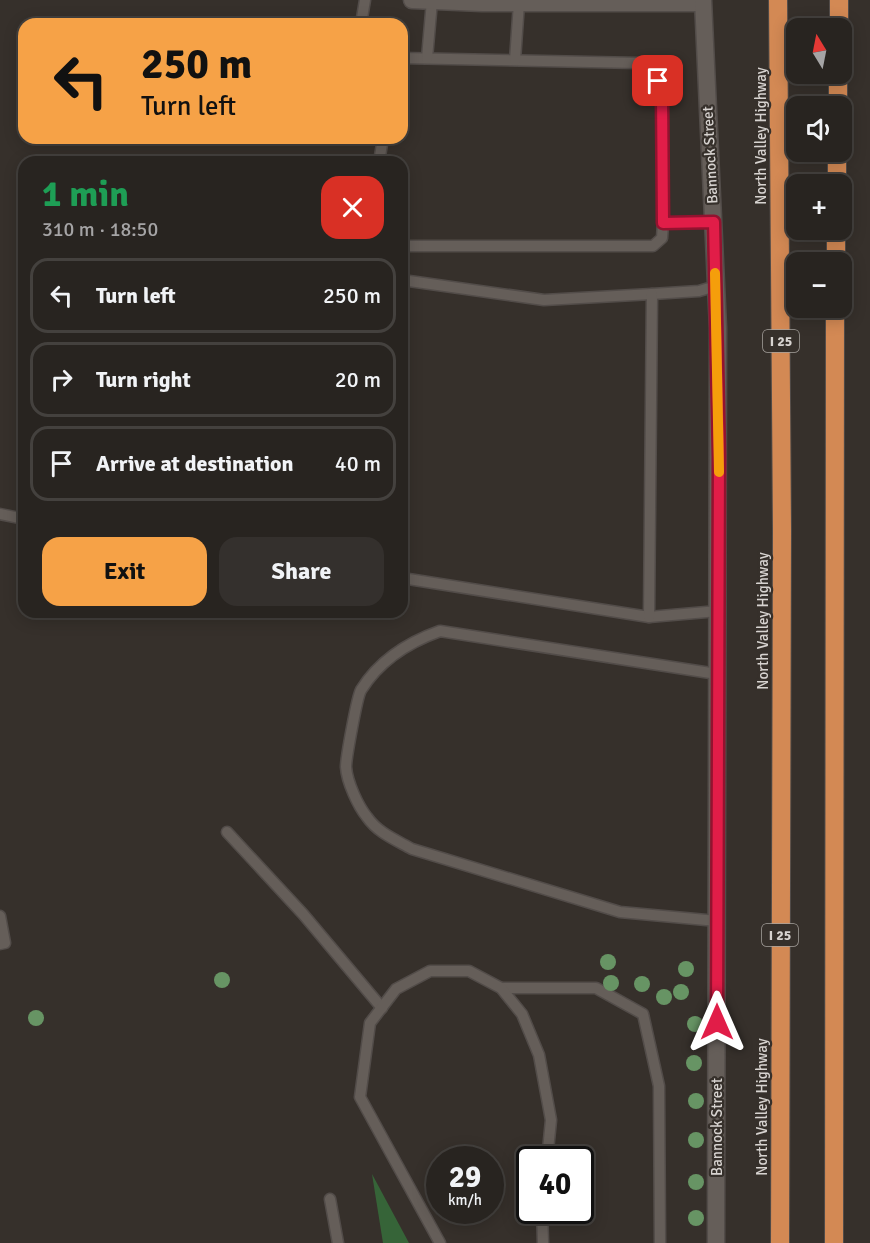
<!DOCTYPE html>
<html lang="en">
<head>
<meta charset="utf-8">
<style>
  :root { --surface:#282420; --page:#34302d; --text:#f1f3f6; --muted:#a5a4a5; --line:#44413e; --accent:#f6a247 }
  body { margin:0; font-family:Signika,sans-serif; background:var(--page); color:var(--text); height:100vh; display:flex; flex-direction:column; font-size:22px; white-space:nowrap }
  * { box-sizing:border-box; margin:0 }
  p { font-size:20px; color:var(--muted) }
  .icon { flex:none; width:33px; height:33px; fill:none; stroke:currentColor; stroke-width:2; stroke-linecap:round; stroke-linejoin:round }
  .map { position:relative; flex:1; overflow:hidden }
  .side { position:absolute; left:18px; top:156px; width:390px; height:462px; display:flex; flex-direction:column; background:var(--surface); border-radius:18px; box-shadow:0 3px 15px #0003,0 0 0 2px var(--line) }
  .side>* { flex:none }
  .hud { position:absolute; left:18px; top:18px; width:390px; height:126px; border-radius:18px; box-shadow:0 3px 15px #0003,0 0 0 2px var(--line); background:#f6a247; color:#111; overflow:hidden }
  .needle { width:39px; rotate:350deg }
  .fabs { position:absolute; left:786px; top:18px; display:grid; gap:12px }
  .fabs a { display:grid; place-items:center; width:66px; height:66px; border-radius:12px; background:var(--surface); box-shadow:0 3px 15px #0003,0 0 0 2px var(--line); font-size:30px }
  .speed { position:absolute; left:426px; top:1146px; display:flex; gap:12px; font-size:30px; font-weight:700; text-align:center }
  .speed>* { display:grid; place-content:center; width:78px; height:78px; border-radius:50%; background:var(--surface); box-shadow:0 3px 15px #0003,0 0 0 2px var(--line); line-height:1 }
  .speed small { font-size:15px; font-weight:400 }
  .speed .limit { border:3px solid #111; border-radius:9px; background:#fff; color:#111 }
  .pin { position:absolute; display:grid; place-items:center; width:51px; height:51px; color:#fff; margin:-26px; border-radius:12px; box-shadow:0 3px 9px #0006 }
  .me { position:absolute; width:66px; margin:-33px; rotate:0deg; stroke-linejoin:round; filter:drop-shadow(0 0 4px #0008) }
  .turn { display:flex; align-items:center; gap:21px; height:126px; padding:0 24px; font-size:27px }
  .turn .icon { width:78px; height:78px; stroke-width:2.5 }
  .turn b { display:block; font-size:42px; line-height:51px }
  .round { display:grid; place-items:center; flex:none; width:63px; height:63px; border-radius:18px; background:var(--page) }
  .overview { display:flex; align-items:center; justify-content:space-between; height:102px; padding:0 24px }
  h1 { font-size:36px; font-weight:700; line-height:45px; color:#1e9e55 }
  .button { display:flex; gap:12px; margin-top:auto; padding:12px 24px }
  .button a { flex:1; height:69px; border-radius:18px; background:var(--accent); color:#111; font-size:24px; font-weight:700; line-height:69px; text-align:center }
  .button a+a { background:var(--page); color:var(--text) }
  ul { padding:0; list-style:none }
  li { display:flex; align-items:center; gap:18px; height:75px; margin:0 12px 9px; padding:0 12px; border:3px solid var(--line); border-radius:18px }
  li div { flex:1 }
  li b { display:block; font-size:22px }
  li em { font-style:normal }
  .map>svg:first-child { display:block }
  .green { fill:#366438 }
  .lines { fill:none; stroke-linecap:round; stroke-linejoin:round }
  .service-casing { stroke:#524c49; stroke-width:13 }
  .minor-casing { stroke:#524c49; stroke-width:19 }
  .tertiary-casing { stroke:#524c49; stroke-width:19 }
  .motorway-casing { stroke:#524c49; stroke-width:20 }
  .service { stroke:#655e59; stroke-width:10 }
  .minor { stroke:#655e59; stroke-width:16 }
  .tertiary { stroke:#655e59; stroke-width:16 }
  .motorway { stroke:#d38954; stroke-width:18 }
  .tree { fill:#679464 }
  .route-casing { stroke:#92132f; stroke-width:15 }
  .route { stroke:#e11d48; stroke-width:10 }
  .slow { stroke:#f59e0b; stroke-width:10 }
  .labels { text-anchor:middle; stroke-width:4.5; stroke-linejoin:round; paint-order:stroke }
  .shield { fill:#36302b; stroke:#a7a29e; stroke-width:1.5 }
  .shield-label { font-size:14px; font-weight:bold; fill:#d7d3d0 }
  .street-label { font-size:15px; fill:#d7d3d0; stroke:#36302b }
</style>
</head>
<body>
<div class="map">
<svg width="870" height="1243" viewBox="0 0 870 1243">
  <rect width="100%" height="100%" fill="#36302b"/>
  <path class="green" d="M372 1174 409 1243H383Z"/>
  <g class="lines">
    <defs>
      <g id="service">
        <path d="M361 24 365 0"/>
        <path d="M402 58 638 63 651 71 662 94 663 223 662 238 653 246H402"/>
        <path d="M427 58 432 1"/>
        <path d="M515 60 519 3"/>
        <path d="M379 162 383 138"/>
        <path d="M663 223 713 222"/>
        <path d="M402 280 544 300 652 294 699 291 716 286"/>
        <path d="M0 514 24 519"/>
        <path d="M402 578 649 617 718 611"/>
        <path d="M649 617 652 294"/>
        <path d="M227 832 303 914 382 1008"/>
        <path d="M0 916 5 943 0 944"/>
        <path d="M717 921 620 912 412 849C396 840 378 833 367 817 358 806 347 782 346 767 346 758 357 697 361 690 379 661 409 642 440 631L717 674"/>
        <path d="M501 988H596L643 1014 659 1086 660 1243"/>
        <path d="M330 1199 338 1243"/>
        <path d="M542 1210 543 1243"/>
        <path d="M440 1243 360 1097 370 1023 396 989 430 971H469L501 988 522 1014 539 1055 551 1120 547 1160"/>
      </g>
      <path id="minor" d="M412 0 482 3H702"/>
      <path id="tertiary" d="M703 0 718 328 716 1243"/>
      <g id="motorway">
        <path d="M778 0 782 531 780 1243"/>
        <path d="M839 28V0"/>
        <path d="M838 106V74"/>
        <path d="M837 184V152"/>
        <path d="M836 262V230"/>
        <path d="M834 1243 835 308"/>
      </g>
    </defs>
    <use href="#service" class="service-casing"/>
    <use href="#minor" class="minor-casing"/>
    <use href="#tertiary" class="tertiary-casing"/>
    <use href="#motorway" class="motorway-casing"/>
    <use href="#service" class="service"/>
    <use href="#minor" class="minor"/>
    <use href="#tertiary" class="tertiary"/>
    <use href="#motorway" class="motorway"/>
  </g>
  <g class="tree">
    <circle cx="608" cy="962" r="8"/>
    <circle cx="686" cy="969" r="8"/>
    <circle cx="222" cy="980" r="8"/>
    <circle cx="611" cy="983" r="8"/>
    <circle cx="642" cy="984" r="8"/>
    <circle cx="681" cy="992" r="8"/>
    <circle cx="664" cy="997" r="8"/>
    <circle cx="36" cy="1018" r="8"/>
    <circle cx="695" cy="1024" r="8"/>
    <circle cx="694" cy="1063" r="8"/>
    <circle cx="696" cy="1101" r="8"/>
    <circle cx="696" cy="1140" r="8"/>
    <circle cx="696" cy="1182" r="8"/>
    <circle cx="696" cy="1218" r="8"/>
  </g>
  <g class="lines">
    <defs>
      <path id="route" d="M658 81 662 94 663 223 714 222 719 456 717 1022"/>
    </defs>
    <use href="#route" class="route-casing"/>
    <use href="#route" class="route"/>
    <path class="slow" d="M715 273 719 472"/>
  </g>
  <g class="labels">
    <g class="shield">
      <rect x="763" y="330" width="36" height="22" rx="4.5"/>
      <rect x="762" y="924" width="36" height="22" rx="4.5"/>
    </g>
    <g class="shield-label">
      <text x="781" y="346">I 25</text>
      <text x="780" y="940">I 25</text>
    </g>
    <g class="street-label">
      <text transform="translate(761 136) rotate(-90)" y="5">North Valley Highway</text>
      <text transform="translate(710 155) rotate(-93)" y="5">Bannock Street</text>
      <text transform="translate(763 621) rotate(-90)" y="5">North Valley Highway</text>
      <text transform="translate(762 1107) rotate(-90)" y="5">North Valley Highway</text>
      <text transform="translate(717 1127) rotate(-90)" y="5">Bannock Street</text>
    </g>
  </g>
</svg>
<div class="fabs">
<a><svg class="needle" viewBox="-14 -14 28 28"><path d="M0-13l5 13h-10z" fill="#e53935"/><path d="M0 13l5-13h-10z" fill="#a5a4a5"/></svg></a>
<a><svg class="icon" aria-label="sound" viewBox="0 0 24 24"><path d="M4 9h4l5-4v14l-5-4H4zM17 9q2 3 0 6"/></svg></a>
<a>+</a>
<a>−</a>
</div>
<div class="speed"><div>29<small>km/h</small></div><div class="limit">40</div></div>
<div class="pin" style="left:658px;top:81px;background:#d93025"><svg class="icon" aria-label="arrive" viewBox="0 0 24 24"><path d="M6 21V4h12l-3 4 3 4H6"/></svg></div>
<svg class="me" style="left:717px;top:1022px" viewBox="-20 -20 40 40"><path d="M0-17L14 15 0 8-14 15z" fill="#e11d48" stroke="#fff" stroke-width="4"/></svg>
<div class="hud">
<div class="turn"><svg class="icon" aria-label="left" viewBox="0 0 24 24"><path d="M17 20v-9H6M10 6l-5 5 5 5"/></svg><div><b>250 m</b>Turn left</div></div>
</div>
<section class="side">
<div class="overview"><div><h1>1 min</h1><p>310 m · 18:50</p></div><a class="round" style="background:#d93025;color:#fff"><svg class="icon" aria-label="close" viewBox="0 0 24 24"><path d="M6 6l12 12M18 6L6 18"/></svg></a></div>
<ul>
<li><svg class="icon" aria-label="left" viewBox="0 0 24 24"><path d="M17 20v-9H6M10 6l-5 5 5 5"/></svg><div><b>Turn left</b></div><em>250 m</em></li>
<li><svg class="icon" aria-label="right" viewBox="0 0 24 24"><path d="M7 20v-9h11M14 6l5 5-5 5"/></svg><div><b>Turn right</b></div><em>20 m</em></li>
<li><svg class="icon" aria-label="arrive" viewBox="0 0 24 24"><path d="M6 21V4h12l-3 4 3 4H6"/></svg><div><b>Arrive at destination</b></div><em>40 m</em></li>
</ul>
<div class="button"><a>Exit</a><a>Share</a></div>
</section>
</div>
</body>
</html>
